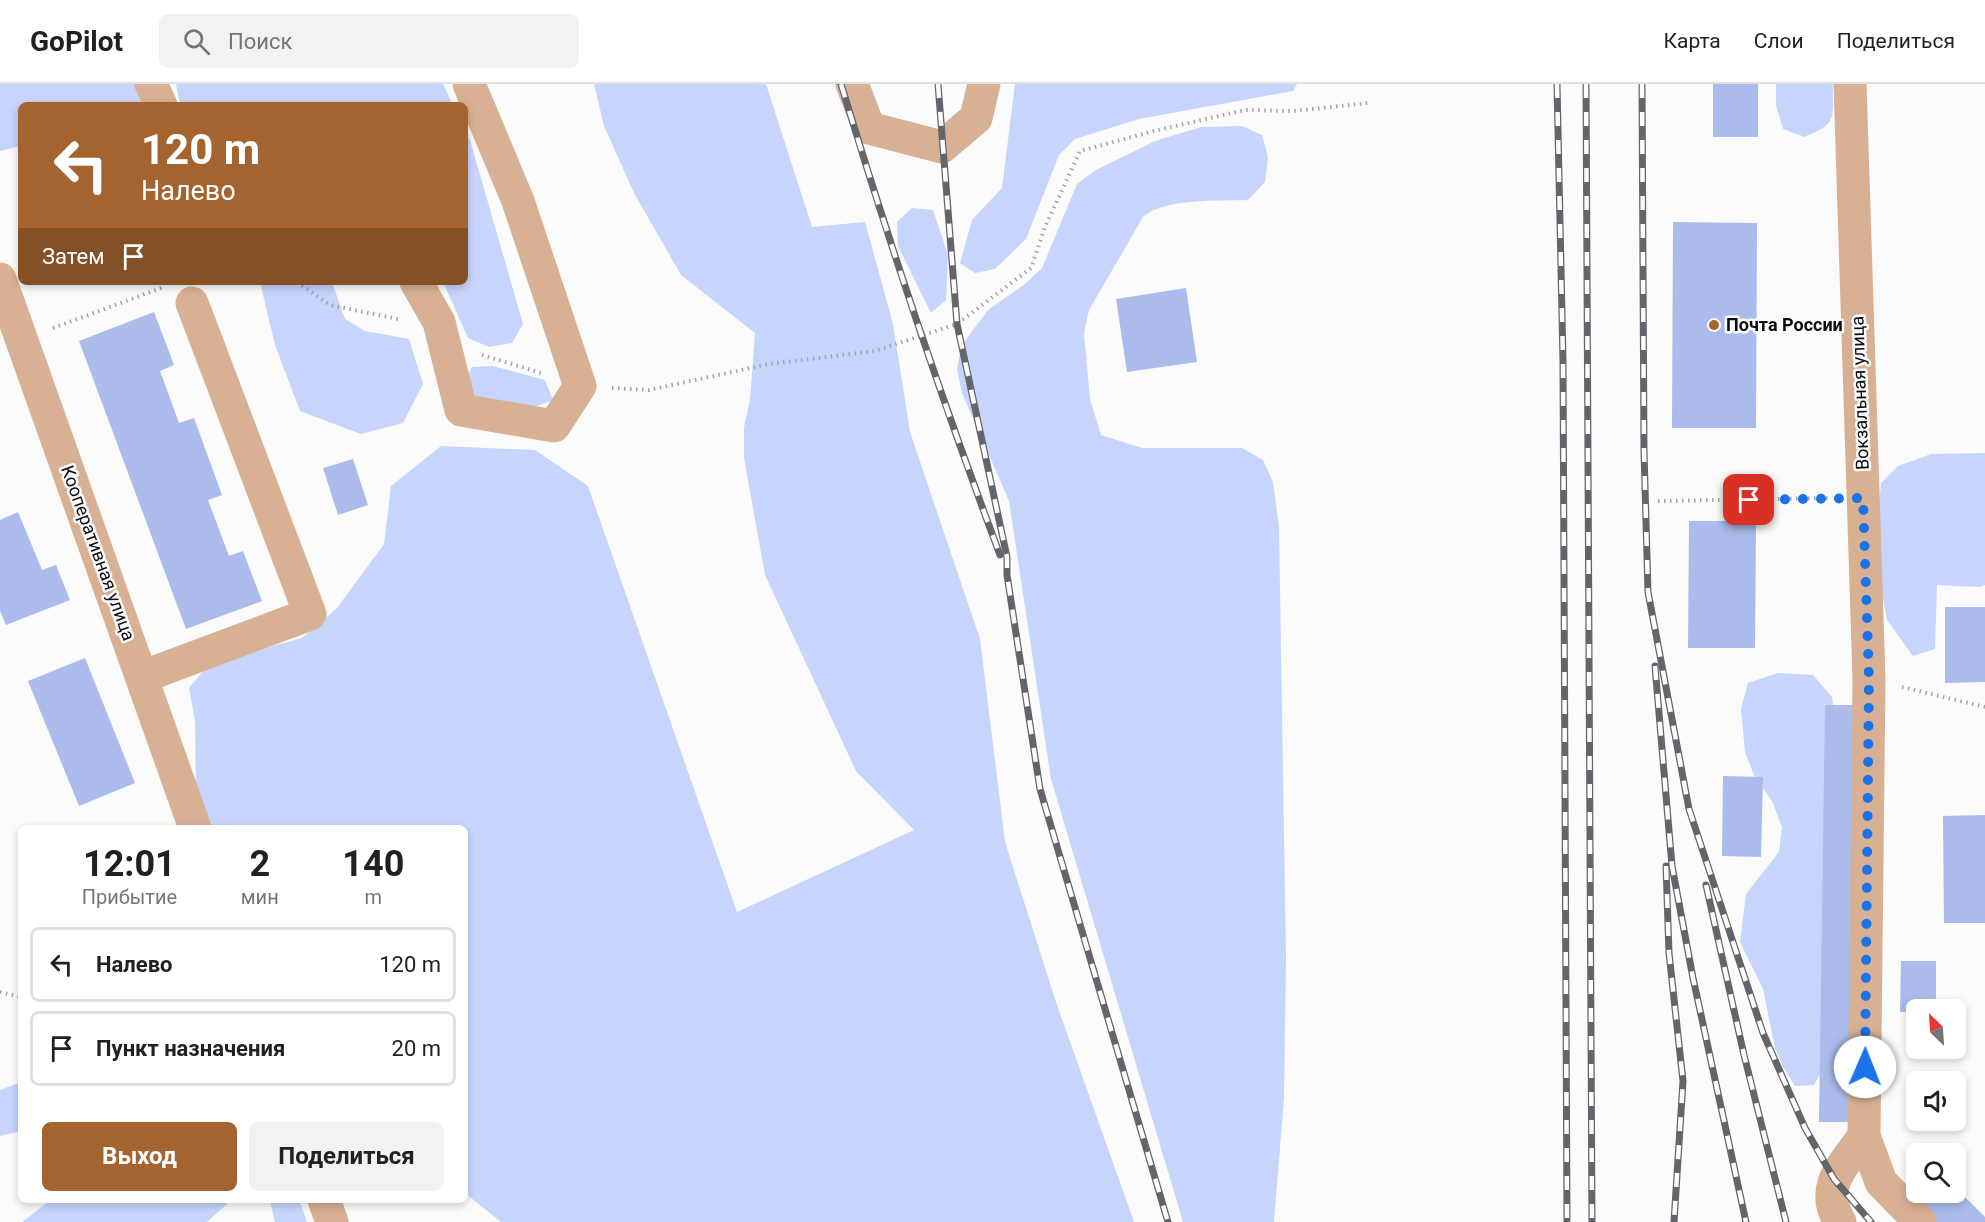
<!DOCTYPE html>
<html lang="ru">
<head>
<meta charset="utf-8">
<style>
  :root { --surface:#fff; --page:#f2f2f2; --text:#202124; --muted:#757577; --line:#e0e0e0; --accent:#a5642f }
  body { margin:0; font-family:Roboto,sans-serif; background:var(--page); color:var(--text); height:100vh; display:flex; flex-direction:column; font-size:22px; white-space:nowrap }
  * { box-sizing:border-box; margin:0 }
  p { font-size:20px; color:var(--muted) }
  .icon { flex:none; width:33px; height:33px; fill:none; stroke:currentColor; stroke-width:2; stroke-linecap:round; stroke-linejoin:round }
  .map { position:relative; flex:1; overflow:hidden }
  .sheet { position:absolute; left:18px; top:741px; width:450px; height:378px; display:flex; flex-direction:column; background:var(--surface); border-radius:9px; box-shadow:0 3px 9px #0003 }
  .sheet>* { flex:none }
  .hud { position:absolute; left:18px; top:18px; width:450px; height:183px; border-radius:9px; box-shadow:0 3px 9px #0003; background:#a5642f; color:#fff; overflow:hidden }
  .needle { width:39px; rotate:335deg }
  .tools { position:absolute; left:1906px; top:915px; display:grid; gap:12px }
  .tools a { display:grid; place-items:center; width:60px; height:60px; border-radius:9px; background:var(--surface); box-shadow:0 3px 9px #0003; font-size:30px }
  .pin { position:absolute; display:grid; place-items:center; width:51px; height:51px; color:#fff; margin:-26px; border-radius:12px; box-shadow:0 3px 9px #0006 }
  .me { position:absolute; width:66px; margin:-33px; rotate:1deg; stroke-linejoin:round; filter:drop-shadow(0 0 4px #0008) }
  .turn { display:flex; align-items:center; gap:21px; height:126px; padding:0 24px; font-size:27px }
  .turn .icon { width:78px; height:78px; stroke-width:2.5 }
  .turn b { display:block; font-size:42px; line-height:51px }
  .then { display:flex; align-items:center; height:57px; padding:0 24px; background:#0003; gap:12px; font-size:22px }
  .eta { display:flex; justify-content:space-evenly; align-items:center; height:102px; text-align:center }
  .eta b { font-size:36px; font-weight:700; line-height:42px }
  .action { display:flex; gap:12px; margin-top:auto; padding:12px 24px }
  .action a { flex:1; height:69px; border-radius:9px; background:var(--accent); color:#fff; font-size:24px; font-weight:700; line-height:69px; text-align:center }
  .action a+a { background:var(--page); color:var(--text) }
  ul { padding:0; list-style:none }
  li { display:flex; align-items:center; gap:18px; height:75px; margin:0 12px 9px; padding:0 12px; border:3px solid var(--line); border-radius:9px }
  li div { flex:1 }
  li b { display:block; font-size:22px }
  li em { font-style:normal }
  header { display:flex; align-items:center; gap:36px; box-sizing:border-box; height:84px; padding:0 30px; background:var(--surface); border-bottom:2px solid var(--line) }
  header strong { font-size:28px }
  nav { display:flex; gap:33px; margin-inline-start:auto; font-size:21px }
  .search { width:420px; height:54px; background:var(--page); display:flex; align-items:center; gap:15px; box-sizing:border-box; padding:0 21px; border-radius:9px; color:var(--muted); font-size:22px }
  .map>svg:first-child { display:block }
  .green { fill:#c7d5fd }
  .building { fill:#aabbec }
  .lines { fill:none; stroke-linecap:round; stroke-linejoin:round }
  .path { stroke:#a3a4a7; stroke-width:4; stroke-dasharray:1.5 4.5; stroke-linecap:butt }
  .minor { stroke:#d8b194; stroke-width:33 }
  .rail-casing { stroke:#63656a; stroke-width:7 }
  .rail { stroke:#fbfbfb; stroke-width:4.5; stroke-dasharray:14; stroke-linecap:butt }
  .route { stroke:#1a73e8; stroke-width:10; stroke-dasharray:0 18 }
  .poi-dot { fill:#a5642f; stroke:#fbfbfb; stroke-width:2 }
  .labels { text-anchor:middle; stroke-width:5; stroke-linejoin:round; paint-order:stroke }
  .poi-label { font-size:18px; font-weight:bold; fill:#0a0c14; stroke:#fbfbfb; text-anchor:start }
  .street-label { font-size:18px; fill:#0a0c14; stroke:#fbfbfb }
</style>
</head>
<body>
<header>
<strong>GoPilot</strong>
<div class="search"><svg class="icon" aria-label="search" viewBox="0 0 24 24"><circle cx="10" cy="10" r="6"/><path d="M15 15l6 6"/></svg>Поиск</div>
<nav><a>Карта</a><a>Слои</a><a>Поделиться</a></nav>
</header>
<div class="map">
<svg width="1985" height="1138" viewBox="0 0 1985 1138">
  <rect width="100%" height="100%" fill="#fbfbfb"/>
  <g class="green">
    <path d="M0 0H137L148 21H21V62L0 67Z"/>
    <path d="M176 0H443L453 21H183L179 16Z"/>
    <path d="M594 0H766L812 143 865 138 893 240 910 348 980 555 1005 758 1056 918 1134 1138H501L465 1109V744H210L196 707 195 636 189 604 210 579 302 554 337 524 384 460 391 402 441 362 535 366 588 402 737 828 914 746 856 687 765 491 744 374V343L750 316 755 249 681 191 634 109 604 42Z"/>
    <path d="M1015 0H1297L1293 7 1139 35 1075 55 1059 71 1026 155 995 185 975 189 960 179 972 136 1002 104Z"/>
    <path d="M1776 0H1833C1832 35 1839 39 1804 53L1783 45 1776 21Z"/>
    <path d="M1242 42 1262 51 1268 73 1265 98 1248 116C1219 117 1164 114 1143 133L1089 226 1084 249 1090 315 1101 351 1142 364H1242L1263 376 1273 398 1279 443 1286 874 1284 1014 1274 1138H1183L1051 695 1009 417 962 309 957 286 961 262 988 226 1025 200 1042 184 1077 100 1096 86 1155 57 1201 43Z"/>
    <path d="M465 46 470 56 523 240 512 259 489 263 468 254 443 198H465Z"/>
    <path d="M912 124 933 126 948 171 946 216 931 229 898 162 897 138Z"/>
    <path d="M260 198H332L345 235 365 247 409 255 423 300 403 339 361 350 300 327 275 261Z"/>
    <path d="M493 282 545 296 553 316 522 328 477 319 463 303 472 283Z"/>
    <path d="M1985 369V501L1980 503 1937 501 1935 565 1913 572 1887 536 1875 468 1881 399 1898 382 1931 370Z"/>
    <path d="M1778 589 1813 591 1832 613 1840 683 1827 977 1814 1001 1795 1002 1783 983 1775 964 1763 905 1740 858 1746 810 1779 768 1782 743 1772 717 1754 691 1745 668 1741 625 1748 599Z"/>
    <path d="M21 998V1047L0 1052V1006Z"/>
    <path d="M51 1116H228L227 1120 207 1138H22Z"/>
    <path d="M270 1116H299L307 1138H275Z"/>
  </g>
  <g class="building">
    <rect x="1713" y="0" width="45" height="53"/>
    <path d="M1673 138 1757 139 1756 344H1672Z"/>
    <path d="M1186 204 1197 278 1127 288 1116 215Z"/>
    <path d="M154 228 174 281 160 287 163 295 179 339 194 334 222 411 208 416 229 472 243 467 262 517 186 545 79 257Z"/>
    <path d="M353 375 368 421 338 431 323 384Z"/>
    <path d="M18 428 42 486 56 481 70 516 6 541 0 527V436Z"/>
    <path d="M1689 437H1756L1755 564H1688Z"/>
    <path d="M1945 523H1985V598L1945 599Z"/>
    <path d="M85 574 135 699 79 722 28 597Z"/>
    <path d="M1825 621H1856L1851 1038H1819Z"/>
    <path d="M1723 692 1763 693 1761 773 1722 772Z"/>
    <path d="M1985 731V839H1944L1943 732Z"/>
    <path d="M1901 877H1936V926L1900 928Z"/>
    <path d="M1917 1102V1108H1956V1104L1985 1133V1138H1931L1906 1113Z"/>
  </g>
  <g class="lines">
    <g class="path">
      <path d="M297 198 330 221 398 235"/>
      <path d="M53 244 164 203"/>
      <path d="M482 271 541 289"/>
      <path d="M612 304 649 306 769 280 875 267 957 240 1031 184 1045 143 1080 67 1154 47 1245 26 1293 27 1368 19"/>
      <path d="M1658 417 1832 414"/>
      <path d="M1902 603 1985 623"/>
      <path d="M0 908 21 913"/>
    </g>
    <g class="minor">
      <path d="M151 0 161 21"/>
      <path d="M852 0 869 44 942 63 976 34 984 0"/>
      <path d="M1850 0 1869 595 1864 1052 1881 1098 1920 1138"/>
      <path d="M0 195 195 744"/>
      <path d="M416 198 439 238 461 326 554 342 580 302 518 117 469 0"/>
      <path d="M142 593 310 530 192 219"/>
      <path d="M324 1116 332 1138"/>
      <path d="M1840 1138C1818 1103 1845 1079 1864 1052"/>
    </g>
    <defs>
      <g id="rail">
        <path d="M841 0C889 159 942 316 1000 471"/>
        <path d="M938 0 957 240 1007 473V491L1040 705 1168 1138"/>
        <path d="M1557 0 1563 277 1567 1138"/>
        <path d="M1586 0 1592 1138"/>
        <path d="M1642 0 1644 367 1648 508 1689 725 1763 949 1805 1044 1834 1095 1871 1138"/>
        <path d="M1655 582 1672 782 1693 894 1746 1138"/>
        <path d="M1666 782 1669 869 1683 997 1674 1138"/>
        <path d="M1706 801 1744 971 1786 1138"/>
      </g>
    </defs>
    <use href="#rail" class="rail-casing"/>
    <use href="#rail" class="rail"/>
  </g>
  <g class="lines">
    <path class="route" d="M1749 416 1863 414 1869 595 1865 983"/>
  </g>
  <circle class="poi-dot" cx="1714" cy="241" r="6"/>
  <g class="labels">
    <g class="poi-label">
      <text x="1726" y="247">Почта России</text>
    </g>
    <g class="street-label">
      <text transform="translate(1860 309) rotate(-92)" y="6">Вокзальная улица</text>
      <text transform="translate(98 469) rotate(70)" y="6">Кооперативная улица</text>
    </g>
  </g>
</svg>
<div class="tools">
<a><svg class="needle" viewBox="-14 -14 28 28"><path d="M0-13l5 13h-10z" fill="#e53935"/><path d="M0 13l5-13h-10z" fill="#757577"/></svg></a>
<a><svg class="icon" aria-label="sound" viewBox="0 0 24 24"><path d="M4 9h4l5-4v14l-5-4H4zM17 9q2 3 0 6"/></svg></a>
<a><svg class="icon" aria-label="search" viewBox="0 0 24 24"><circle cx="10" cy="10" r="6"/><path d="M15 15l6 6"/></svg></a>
</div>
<div class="pin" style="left:1749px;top:416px;background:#d93025"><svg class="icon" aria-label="arrive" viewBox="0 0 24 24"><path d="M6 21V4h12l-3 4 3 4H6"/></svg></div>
<svg class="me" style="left:1865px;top:983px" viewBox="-20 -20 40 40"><circle r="19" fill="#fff"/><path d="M0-13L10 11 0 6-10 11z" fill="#1a73e8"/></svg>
<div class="hud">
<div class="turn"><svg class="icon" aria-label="left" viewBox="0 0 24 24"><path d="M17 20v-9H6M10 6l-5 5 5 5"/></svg><div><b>120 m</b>Налево</div></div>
<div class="then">Затем<svg class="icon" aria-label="arrive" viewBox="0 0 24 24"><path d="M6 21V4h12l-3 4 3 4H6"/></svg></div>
</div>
<section class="sheet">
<div class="eta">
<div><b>12:01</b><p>Прибытие</p></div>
<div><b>2</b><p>мин</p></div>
<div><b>140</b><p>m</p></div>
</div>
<ul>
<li><svg class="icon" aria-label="left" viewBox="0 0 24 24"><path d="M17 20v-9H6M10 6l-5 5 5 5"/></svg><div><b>Налево</b></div><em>120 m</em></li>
<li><svg class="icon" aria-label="arrive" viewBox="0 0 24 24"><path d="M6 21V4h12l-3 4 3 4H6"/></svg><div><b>Пункт назначения</b></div><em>20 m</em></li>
</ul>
<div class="action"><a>Выход</a><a>Поделиться</a></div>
</section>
</div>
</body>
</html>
